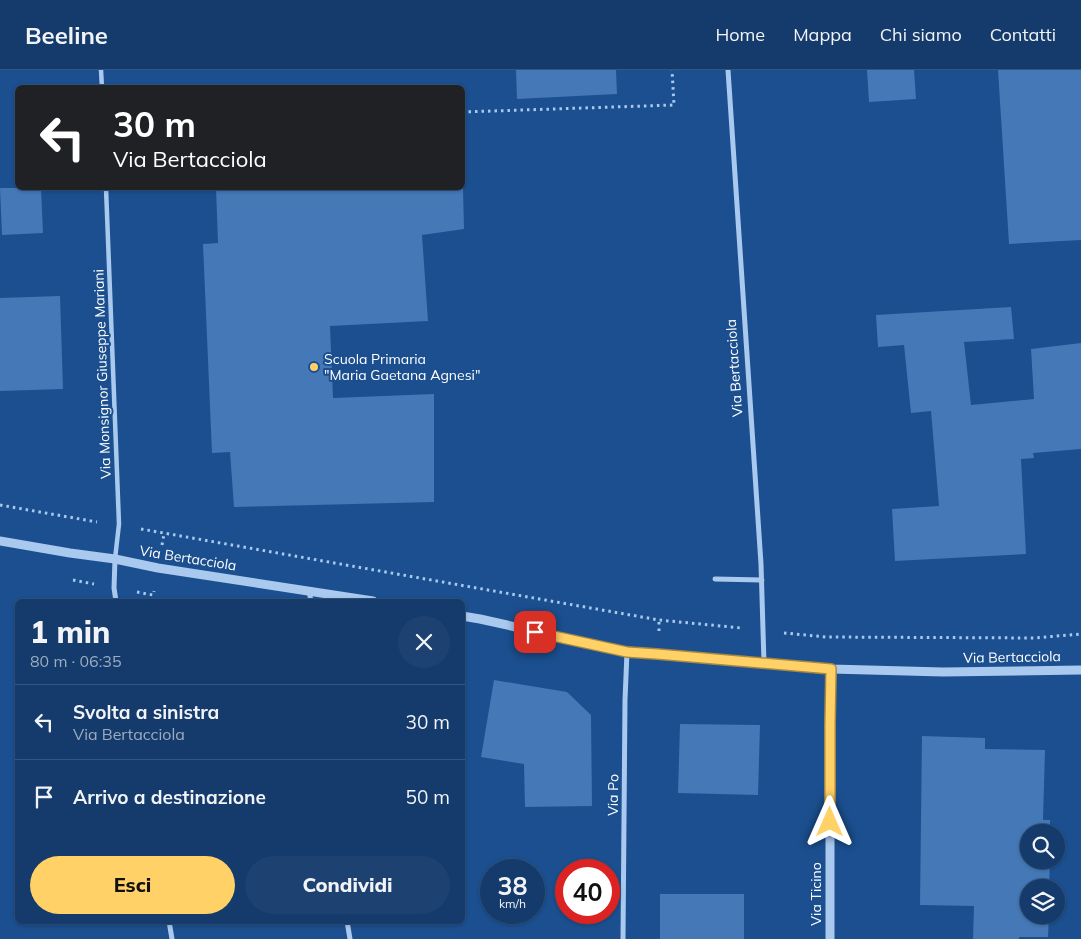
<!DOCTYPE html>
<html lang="it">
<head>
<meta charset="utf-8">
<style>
  :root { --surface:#143b6b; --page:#1d4271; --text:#f1f3f6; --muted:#9dadc1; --line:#33557e; --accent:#ffd166 }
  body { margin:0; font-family:Mulish,sans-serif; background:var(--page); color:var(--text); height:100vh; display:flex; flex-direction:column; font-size:19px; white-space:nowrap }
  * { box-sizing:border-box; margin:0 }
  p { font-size:16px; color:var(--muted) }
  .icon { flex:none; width:28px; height:28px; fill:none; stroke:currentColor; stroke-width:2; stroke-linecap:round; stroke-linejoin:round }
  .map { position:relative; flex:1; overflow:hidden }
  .panel { position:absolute; left:15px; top:529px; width:450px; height:325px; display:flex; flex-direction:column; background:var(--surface); border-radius:8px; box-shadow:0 1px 4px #0004,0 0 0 1px var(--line) }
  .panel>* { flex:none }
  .guide { position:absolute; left:15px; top:15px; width:450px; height:105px; border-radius:8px; box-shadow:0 1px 4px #0004,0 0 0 1px var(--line); background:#202124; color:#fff; overflow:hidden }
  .tools { position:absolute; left:1020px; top:754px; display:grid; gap:10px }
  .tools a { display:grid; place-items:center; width:45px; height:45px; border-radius:50%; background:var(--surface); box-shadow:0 1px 4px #0004,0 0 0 1px var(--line); font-size:25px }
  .speed { position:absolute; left:480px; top:789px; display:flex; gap:10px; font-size:25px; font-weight:700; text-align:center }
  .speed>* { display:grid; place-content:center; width:65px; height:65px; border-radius:50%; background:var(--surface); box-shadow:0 1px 4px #0004,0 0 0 1px var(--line); line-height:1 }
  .speed small { font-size:12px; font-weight:400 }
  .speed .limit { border:8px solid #d22; background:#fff; color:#111 }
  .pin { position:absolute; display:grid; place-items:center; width:42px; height:42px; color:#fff; margin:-21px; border-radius:10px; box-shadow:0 2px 8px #0006 }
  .me { position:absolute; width:55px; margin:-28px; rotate:0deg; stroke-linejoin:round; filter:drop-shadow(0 0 4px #0008) }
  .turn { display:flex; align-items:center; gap:18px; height:105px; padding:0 15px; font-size:22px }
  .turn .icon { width:65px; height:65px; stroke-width:2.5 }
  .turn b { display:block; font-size:35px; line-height:42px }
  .round { display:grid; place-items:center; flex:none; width:52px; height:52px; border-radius:26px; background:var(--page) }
  .overview { display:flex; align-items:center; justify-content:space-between; height:85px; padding:0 15px }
  h1 { font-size:30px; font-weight:800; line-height:38px }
  .cta { display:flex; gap:10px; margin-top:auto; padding:10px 15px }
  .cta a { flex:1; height:58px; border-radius:30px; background:var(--accent); color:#111; font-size:20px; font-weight:800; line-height:58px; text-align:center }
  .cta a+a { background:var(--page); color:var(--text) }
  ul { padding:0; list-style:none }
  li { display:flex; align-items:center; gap:15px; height:75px; padding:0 15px; border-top:1px solid var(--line) }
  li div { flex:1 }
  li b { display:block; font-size:19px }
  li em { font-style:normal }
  header { display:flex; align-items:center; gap:30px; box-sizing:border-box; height:70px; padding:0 25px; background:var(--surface); border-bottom:1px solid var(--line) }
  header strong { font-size:24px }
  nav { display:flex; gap:28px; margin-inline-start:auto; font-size:18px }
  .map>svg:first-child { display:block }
  .building { fill:#4478b7 }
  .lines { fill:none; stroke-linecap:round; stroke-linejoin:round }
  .path { stroke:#a9c9ee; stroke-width:3; stroke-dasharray:2.5 4; stroke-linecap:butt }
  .pedestrian { stroke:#a9c9ee; stroke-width:4.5 }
  .minor { stroke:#a9c9ee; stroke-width:5 }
  .tertiary { stroke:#a9c9ee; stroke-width:9 }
  .route-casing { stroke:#a68842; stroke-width:12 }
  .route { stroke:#ffd166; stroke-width:9 }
  .poi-dot { fill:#ffd166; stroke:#1b4f8f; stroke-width:2 }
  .labels { text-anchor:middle; stroke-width:4; stroke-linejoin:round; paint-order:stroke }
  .poi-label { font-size:14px; fill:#fff; stroke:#1b4f8f; text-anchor:start }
  .street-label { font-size:14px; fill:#fff; stroke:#1b4f8f }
</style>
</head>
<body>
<header>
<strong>Beeline</strong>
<nav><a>Home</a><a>Mappa</a><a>Chi siamo</a><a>Contatti</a></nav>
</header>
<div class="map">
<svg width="1081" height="869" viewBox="0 0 1081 869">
  <rect width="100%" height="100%" fill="#1b4f8f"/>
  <g class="building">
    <path d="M516 0H616L617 24 517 29Z"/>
    <path d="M867 0H914L916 29 869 32Z"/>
    <path d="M998 0H1081V170L1009 174Z"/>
    <path d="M0 118H41L43 163 2 165Z"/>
    <path d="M216 118H463L464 159 422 165 428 251 330 256 333 328 434 324V432L234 437 230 382 212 383 203 174 218 173Z"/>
    <path d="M60 226 63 319 0 321V228Z"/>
    <path d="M1011 237 1014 269 964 272 971 335 1034 329 1031 279 1081 273V379L1033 383 1034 388 1021 389 1026 484 895 491 892 439 939 436 931 341 911 343 904 275 878 277 876 245Z"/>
    <path d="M494 610 567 622 591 645 592 736 525 737 524 694 481 687Z"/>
    <path d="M680 654 760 655 758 725 678 723Z"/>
    <path d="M922 666 985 668V679L1045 680 1043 750H1050V762H1029V790H1050L1049 818H1029V845H1049L1048 867H1019V869H973L974 836 920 835Z"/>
    <rect x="660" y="824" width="84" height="45"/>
  </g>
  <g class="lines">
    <g class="path">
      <path d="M462 42 674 35 672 0"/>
      <path d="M0 435 97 452"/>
      <path d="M141 459 659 550 741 558"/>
      <path d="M162 475 164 464"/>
      <path d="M73 510 94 514"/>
      <path d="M137 522 153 525 154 521"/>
      <path d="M659 561V550"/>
      <path d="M784 563 826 567 1034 568 1081 564"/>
    </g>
    <g class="pedestrian">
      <path d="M101 0 102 18"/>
      <path d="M106 118 119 454 115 489"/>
    </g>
    <g class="minor">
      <path d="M728 0 761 494 764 593"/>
      <path d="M115 489 114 518 116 531"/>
      <path d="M715 509 762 510"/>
      <path d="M309 521 311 531"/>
      <path d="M169 851 172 869"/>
      <path d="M347 851 350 869"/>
      <path d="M623 869 625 630 627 582"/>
    </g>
    <g class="tertiary">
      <path d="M0 471 70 483 115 489 158 498 373 531"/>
      <path d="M462 546 480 549 627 582 657 584 831 599 943 602 1081 600"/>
      <path d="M830 869V654L831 599"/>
    </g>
  </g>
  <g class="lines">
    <defs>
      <path id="route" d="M535 562 627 582 657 584 831 599 830 654V752"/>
    </defs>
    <use href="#route" class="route-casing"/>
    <use href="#route" class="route"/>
  </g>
  <circle class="poi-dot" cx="314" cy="297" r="5"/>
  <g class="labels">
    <g class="poi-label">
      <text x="324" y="294">Scuola Primaria<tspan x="324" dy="16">"Maria Gaetana Agnesi"</tspan></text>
    </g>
    <g class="street-label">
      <text transform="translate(734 298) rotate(-94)" y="5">Via Bertacciola</text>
      <text transform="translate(102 304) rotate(-92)" y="5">Via Monsignor Giuseppe Mariani</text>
      <text transform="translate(188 488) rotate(9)" y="5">Via Bertacciola</text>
      <text transform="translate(1012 587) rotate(-1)" y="5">Via Bertacciola</text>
      <text transform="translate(613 725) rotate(-89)" y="5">Via Po</text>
      <text transform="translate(816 824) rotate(-90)" y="5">Via Ticino</text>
    </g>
  </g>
</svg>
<div class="tools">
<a><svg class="icon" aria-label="search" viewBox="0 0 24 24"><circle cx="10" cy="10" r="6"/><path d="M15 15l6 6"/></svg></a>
<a><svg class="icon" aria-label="layers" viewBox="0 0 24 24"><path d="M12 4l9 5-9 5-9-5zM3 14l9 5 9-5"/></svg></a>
</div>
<div class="speed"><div>38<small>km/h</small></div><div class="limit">40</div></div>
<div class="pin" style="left:535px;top:562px;background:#d93025"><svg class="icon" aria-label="arrive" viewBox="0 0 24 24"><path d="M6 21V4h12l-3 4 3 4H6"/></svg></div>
<svg class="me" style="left:830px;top:752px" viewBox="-20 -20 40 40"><path d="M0-17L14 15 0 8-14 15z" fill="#ffd166" stroke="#fff" stroke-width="4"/></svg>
<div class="guide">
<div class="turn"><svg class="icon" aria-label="left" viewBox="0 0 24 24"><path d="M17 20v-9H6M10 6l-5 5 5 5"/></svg><div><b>30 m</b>Via Bertacciola</div></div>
</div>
<section class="panel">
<div class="overview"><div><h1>1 min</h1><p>80 m · 06:35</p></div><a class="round"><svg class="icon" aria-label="close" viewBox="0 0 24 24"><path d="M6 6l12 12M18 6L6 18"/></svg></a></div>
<ul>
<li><svg class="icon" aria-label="left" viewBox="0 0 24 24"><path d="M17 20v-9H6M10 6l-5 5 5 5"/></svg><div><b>Svolta a sinistra</b><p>Via Bertacciola</p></div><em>30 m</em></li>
<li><svg class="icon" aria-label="arrive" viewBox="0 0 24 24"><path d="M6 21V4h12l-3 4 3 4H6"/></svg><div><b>Arrivo a destinazione</b></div><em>50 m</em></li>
</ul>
<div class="cta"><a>Esci</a><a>Condividi</a></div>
</section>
</div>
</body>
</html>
